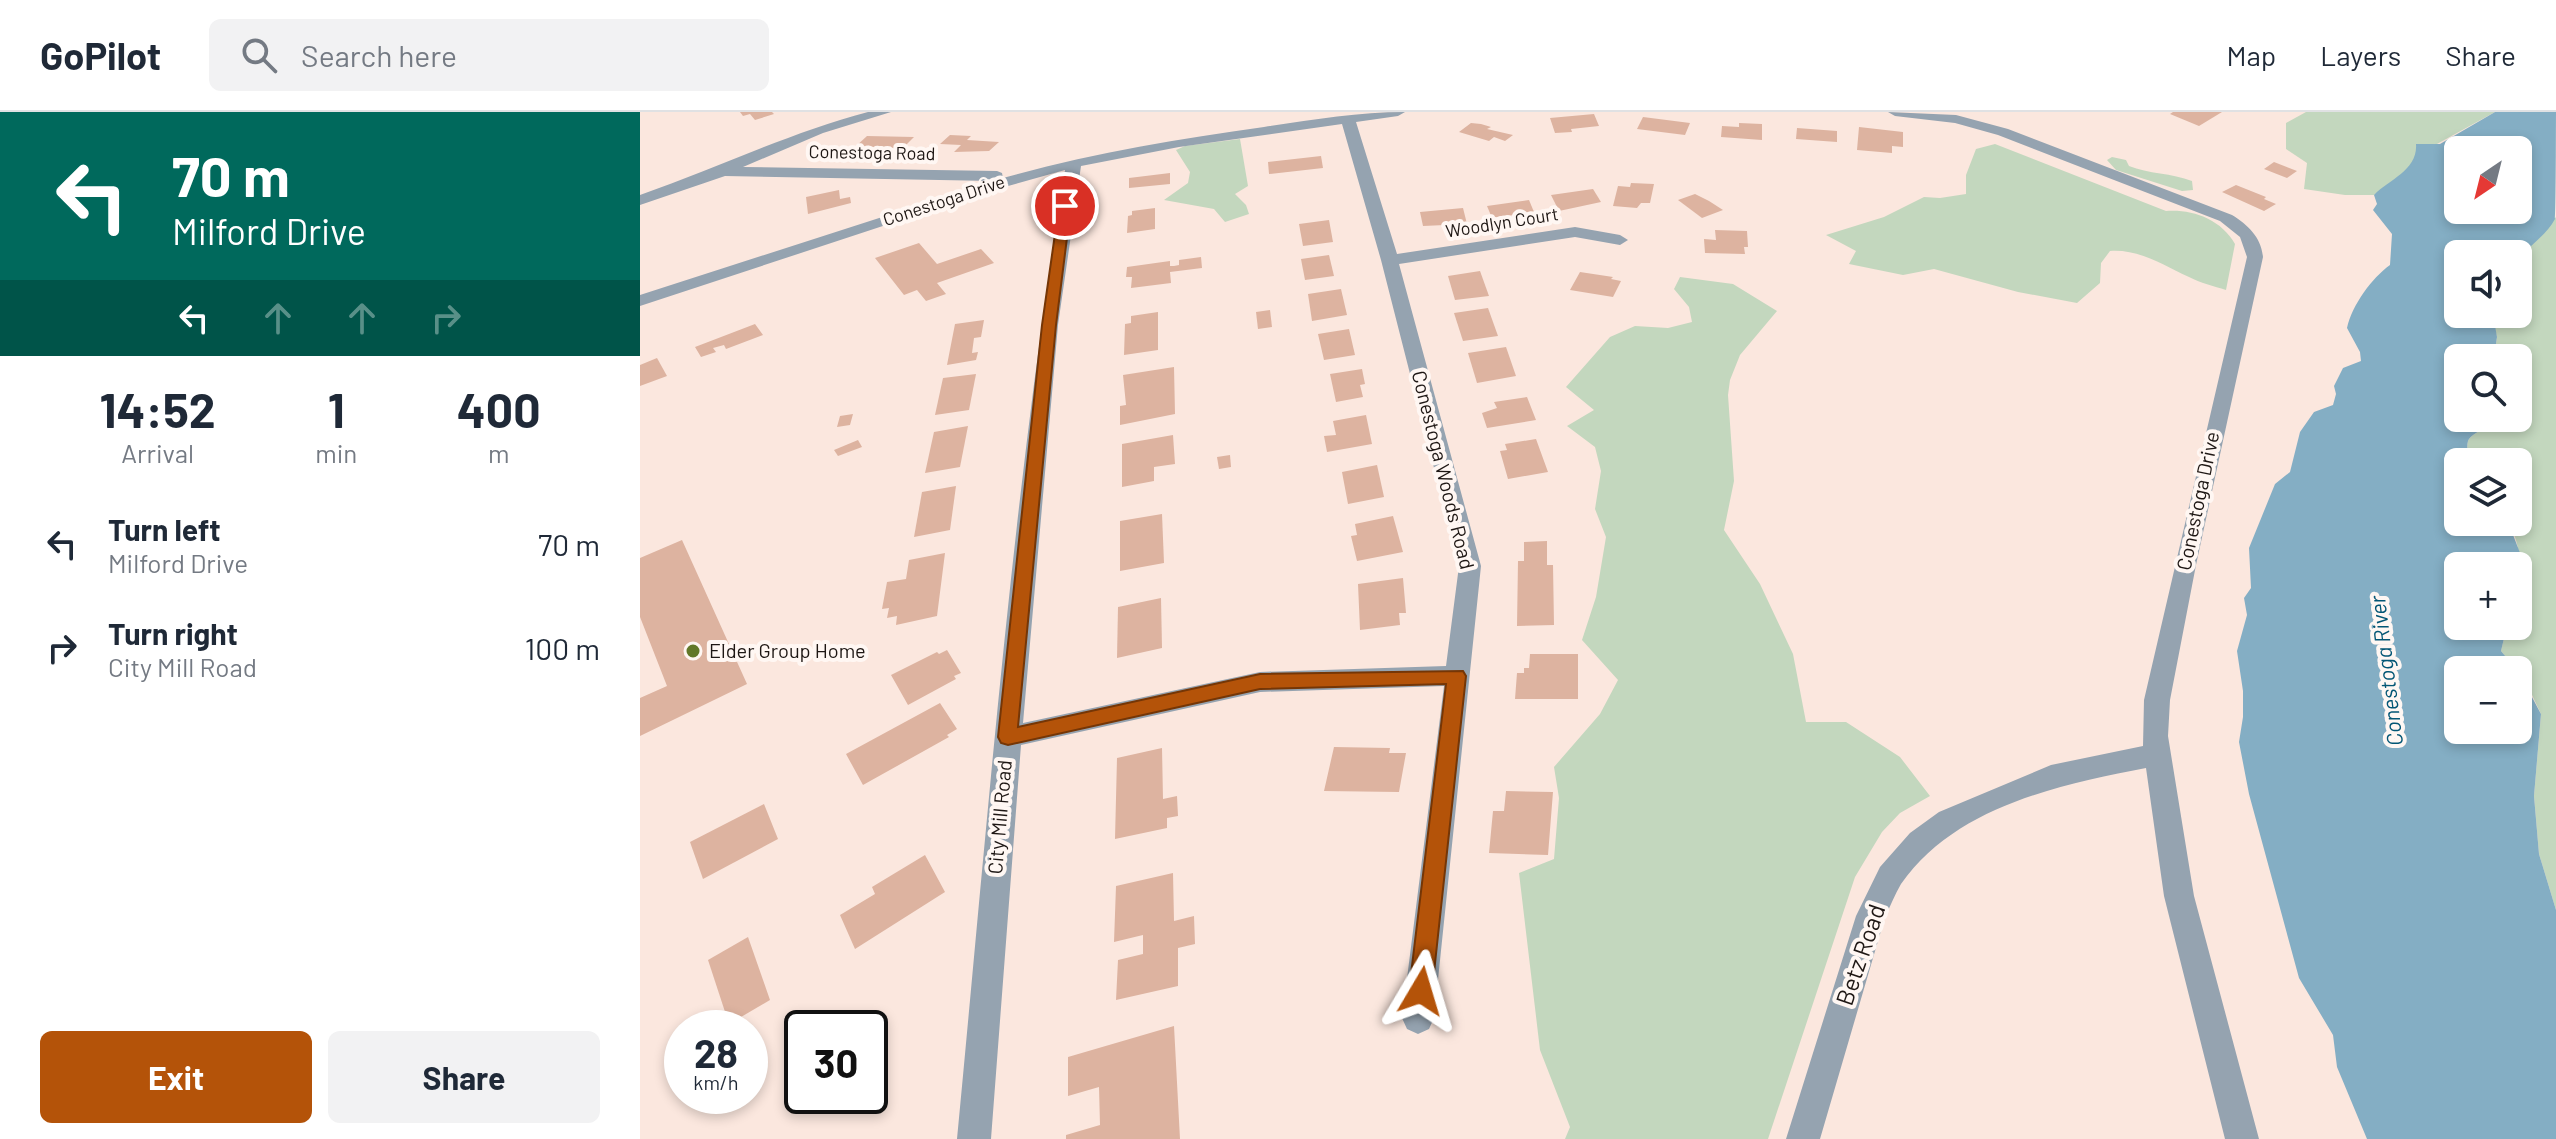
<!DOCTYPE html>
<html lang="en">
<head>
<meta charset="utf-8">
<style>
  :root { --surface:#fff; --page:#f2f2f3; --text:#1f2937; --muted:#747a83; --line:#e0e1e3; --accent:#b45309 }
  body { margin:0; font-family:Barlow,sans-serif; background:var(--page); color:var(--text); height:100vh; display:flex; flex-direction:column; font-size:30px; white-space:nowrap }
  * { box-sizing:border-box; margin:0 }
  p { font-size:26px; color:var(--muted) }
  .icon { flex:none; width:44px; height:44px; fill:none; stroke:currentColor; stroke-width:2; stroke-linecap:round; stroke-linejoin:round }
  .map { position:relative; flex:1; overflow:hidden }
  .sheet { display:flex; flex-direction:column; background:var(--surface); width:640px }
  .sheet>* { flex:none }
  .top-card { background:#00695c; color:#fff; overflow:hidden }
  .needle { width:52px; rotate:215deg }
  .tools { position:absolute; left:1804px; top:24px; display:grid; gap:16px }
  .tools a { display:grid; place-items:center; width:88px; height:88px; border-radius:12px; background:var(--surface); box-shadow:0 4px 12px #0003; font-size:40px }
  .speed { position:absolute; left:24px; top:898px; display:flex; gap:16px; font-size:40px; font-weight:700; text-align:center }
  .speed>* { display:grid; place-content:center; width:104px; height:104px; border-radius:50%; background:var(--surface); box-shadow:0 4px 12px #0003; line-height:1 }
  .speed small { font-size:20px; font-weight:400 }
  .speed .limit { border:4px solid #111; border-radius:12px; background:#fff; color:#111 }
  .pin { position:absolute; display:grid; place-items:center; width:68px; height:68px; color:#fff; margin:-34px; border:4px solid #fff; border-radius:50%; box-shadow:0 2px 8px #0007 }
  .me { position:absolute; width:88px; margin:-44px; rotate:7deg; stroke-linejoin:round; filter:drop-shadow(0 0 6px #0008) }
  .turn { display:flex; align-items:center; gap:28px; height:168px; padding:0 40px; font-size:36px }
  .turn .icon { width:104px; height:104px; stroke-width:2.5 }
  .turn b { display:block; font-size:56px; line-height:68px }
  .lanes { display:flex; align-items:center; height:76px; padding:0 40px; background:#0003; justify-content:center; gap:40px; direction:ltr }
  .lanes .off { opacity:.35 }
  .eta { display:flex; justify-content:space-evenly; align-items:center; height:136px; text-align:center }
  .eta b { font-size:48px; font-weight:700; line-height:56px }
  .primary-button { display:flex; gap:16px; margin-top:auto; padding:16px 40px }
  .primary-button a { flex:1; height:92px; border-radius:12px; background:var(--accent); color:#fff; font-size:32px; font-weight:700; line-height:92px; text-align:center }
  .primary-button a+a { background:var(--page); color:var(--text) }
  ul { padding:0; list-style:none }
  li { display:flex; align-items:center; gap:24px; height:104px; padding:0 40px }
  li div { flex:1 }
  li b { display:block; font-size:30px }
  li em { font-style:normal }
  header { display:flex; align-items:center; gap:48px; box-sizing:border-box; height:112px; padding:0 40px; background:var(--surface); border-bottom:2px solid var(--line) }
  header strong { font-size:38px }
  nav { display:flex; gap:44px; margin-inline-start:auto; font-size:28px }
  .search { width:560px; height:72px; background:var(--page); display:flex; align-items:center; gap:20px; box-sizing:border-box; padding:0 28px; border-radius:12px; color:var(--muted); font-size:30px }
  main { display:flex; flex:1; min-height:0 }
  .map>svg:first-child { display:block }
  .green { fill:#c3d7be }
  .water { fill:#84aec4; fill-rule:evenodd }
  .building { fill:#ddb3a0 }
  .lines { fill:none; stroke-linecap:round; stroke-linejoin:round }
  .minor { fill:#95a3b0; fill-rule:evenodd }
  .route { fill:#b45309; stroke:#753606; stroke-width:2 }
  .poi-dot { fill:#627829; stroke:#fff7f3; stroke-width:3 }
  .labels { text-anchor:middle; stroke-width:8; stroke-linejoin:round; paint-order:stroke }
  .far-street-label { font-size:18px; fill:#1e1714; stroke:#fff7f3 }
  .street-label { font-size:20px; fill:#1e1714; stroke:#fff7f3 }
  .poi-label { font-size:20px; fill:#1e1714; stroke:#fff7f3; text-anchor:start }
  .water-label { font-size:22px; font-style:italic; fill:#035675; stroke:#fff7f3 }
  .near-street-label { font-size:24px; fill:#1e1714; stroke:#fff7f3 }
</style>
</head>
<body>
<header>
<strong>GoPilot</strong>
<div class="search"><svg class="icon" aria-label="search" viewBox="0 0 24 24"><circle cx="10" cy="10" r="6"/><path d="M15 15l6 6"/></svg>Search here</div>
<nav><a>Map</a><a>Layers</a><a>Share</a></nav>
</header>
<main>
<section class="sheet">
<div class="top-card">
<div class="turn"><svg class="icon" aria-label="left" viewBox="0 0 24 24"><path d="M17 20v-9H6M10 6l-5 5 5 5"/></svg><div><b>70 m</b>Milford Drive</div></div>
<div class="lanes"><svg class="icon" aria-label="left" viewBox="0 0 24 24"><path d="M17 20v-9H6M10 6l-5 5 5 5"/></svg><svg class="icon off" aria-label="ahead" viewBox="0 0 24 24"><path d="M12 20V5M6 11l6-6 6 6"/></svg><svg class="icon off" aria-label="ahead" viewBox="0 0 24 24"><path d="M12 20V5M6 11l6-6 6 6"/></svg><svg class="icon off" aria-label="right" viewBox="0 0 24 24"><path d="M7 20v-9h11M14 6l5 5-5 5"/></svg></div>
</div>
<div class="eta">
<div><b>14:52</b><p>Arrival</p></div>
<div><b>1</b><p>min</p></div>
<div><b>400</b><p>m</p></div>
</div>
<ul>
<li><svg class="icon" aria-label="left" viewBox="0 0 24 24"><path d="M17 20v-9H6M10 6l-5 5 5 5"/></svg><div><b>Turn left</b><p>Milford Drive</p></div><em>70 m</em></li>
<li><svg class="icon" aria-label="right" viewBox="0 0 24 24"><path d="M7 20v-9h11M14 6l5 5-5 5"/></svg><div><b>Turn right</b><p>City Mill Road</p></div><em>100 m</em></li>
</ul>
<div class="primary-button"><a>Exit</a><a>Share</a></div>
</section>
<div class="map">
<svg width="1916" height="1027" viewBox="0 0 1916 1027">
  <rect width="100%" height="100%" fill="#fbe7de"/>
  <g class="green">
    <path d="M1666 0H1855L1777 43 1767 59 1734 83H1705L1664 77 1667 51 1646 37V11Z"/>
    <path d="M600 27 608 74 595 82 606 93 609 102 585 110 574 97 524 88 548 71 550 60 536 38 545 34Z"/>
    <path d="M1355 32 1526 99C1552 97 1581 107 1595 132L1586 178C1574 174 1560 171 1549 165 1523 153 1499 137 1470 139L1461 151 1460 171 1437 191 1378 180 1294 157 1263 163 1209 152 1216 139 1186 123 1244 105 1284 85 1300 86 1326 82V63L1336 37Z"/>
    <path d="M1472 45 1486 48 1489 54C1508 62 1532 61 1552 69L1553 78 1542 79 1476 58 1467 48Z"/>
    <path d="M1916 105V798L1899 742 1894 684 1901 602 1885 568 1861 539 1867 514H1878C1878 479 1887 441 1868 410H1878V350H1827C1829 344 1826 334 1828 329 1833 318 1854 316 1863 306H1878V246H1854L1857 225 1852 204 1878 202V148Z"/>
    <path d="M1040 165 1093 172 1137 199 1100 243 1090 268 1088 283 1094 369 1084 418 1120 472 1153 542 1166 610H1206L1260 645 1290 684 1260 701 1242 720 1215 765 1128 1027H925L930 1015 900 938 879 761 914 747 919 686 914 655 960 602 978 568 942 528 956 485 966 425 955 397 961 359 955 335 927 314 954 298 926 275 970 225 995 214 1028 216 1052 210 1049 195 1034 177Z"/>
  </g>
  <path class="water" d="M1855 0H1916C1916 20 1916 94 1915 107 1906 124 1889 133 1878 148V142H1818V202H1853L1857 225 1854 246H1818V306H1863C1854 316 1833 318 1828 329 1826 335 1829 344 1827 350H1818V410H1868L1882 446 1878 460V454H1818V514H1867L1861 539 1877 558H1818V618H1878V559L1901 602 1894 684 1899 742 1916 798V1027H1727L1697 955 1693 923 1659 866 1609 682 1599 630 1603 605V579L1597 539 1607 503 1604 486 1611 476 1609 436 1635 372 1650 360 1660 320 1674 300 1693 293 1696 282 1694 274 1703 256 1721 249 1720 240 1707 216C1712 193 1732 166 1750 153L1752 122 1733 98 1737 92 1734 83C1750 67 1778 58 1776 32H1800ZM1818 38H1878V98H1818Z"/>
  <g class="building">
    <path d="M100 0H132L134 2 115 8 110 2 103 4Z"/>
    <path d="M1533 0H1582L1559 14 1530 2Z"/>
    <path d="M954 2 959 14 931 17 932 20 915 21 910 6Z"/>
    <path d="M1003 5 1050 11 1045 23 997 17Z"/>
    <path d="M831 11 841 12 851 15 847 17 873 23 865 29 854 25 849 29 819 20Z"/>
    <path d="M1099 11 1122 12V28L1081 25 1082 14 1099 15Z"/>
    <path d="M1219 15 1263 20V35L1252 34V41L1217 38Z"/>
    <path d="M1157 16 1197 19V30L1156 27Z"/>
    <path d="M310 23 331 24 327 28 359 30 349 39 314 40 321 33 300 32Z"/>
    <path d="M227 24 274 25 263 36H214Z"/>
    <path d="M681 44 683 56 629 62 628 50Z"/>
    <path d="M1634 50 1657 59 1647 66 1624 57Z"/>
    <path d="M530 61V72L489 76V66Z"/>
    <path d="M991 71 1014 72 1010 91H1001L997 96 973 94 978 74 990 75Z"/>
    <path d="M1596 73 1626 85 1624 87 1636 92 1624 99 1582 80Z"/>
    <path d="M953 77 961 90 919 99 911 83Z"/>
    <path d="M199 78 200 87 210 85 211 91 168 102 166 85Z"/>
    <path d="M1055 82 1069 89 1083 98 1062 106 1038 88Z"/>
    <path d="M889 88 894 100 852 106 847 94Z"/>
    <path d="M515 96V117L487 121 488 104 492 103V99Z"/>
    <path d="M823 96 827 112 783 114 780 100Z"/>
    <path d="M689 108 693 130 663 134 659 112Z"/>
    <path d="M1075 118 1107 119 1108 135H1104L1105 142 1065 141 1064 127 1076 128Z"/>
    <path d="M279 131 297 152 341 137 354 151 297 171 306 182 286 189 277 178 264 183 235 146Z"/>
    <path d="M689 143 694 164 665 168 661 147Z"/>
    <path d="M561 145 562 156 530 160 531 171 491 176 492 165H486L487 155 530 149V154H534L539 153V148Z"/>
    <path d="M840 159 849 184 815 188 808 164Z"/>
    <path d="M940 160 973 165 971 167 981 169 973 185 930 178Z"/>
    <path d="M701 177 707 203 672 209 668 182Z"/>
    <path d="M848 196 858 224 823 229 814 201Z"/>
    <path d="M630 198 632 215 618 217 616 200Z"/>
    <path d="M518 200V238L484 243 485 212 491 211V204Z"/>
    <path d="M344 208 341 225 334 226 332 241 338 240 336 248 307 253 315 212Z"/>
    <path d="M115 212 123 223 86 237 84 233 73 236 76 240 61 245 55 235Z"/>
    <path d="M709 217 715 243 684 248 678 222Z"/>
    <path d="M866 235 876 264 837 271 828 241Z"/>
    <path d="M17 246 27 264 0 274V253Z"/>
    <path d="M534 255 535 302 480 313V294L486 293 483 263Z"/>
    <path d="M722 257 725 272 720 273 723 285 696 290 690 262Z"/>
    <path d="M336 262 329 298 295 303 303 266Z"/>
    <path d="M887 285 896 308 847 316 842 301 857 296 854 290Z"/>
    <path d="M213 302 210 313 197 315 200 304Z"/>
    <path d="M726 303 732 332 687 340 684 324 696 323 693 309Z"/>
    <path d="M328 314 320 355 285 361 294 320Z"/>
    <path d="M533 323 535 352 514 355V369L482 375V332Z"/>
    <path d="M896 327 908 360 868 367 860 339 867 338 865 332Z"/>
    <path d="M218 328 222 335 198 344 194 338Z"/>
    <path d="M590 343 591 355 579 357 577 345Z"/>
    <path d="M737 353 744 385 708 392 702 360Z"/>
    <path d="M316 374 310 418 274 425 282 380Z"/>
    <path d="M522 402 524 451 480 459V409Z"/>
    <path d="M753 404 763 440 717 449 711 424 717 423 715 412Z"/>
    <path d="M42 428 107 572 0 624V586L27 574 0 505V446Z"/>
    <path d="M907 429V453H913L914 513 877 514 878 449H884V430Z"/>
    <path d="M305 441 297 504 256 513 257 504 247 506 249 496 242 497 247 470 266 467 269 448Z"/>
    <path d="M763 466 766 501H759L760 513 720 518 718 472Z"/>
    <path d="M521 486 522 536 477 546 478 495Z"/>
    <path d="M307 538 321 561 314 564 316 567 268 593 251 563 297 540 299 542Z"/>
    <path d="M890 542H938V587H875L877 561H884V556H889Z"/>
    <path d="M300 591 317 617 307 623 309 625 223 673 206 642Z"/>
    <path d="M694 635 750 636 749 641H766L759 680 684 679Z"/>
    <path d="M522 636 523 687 537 684 538 704 527 706V716L475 727 477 646Z"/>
    <path d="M866 679 913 680 908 743 849 741 853 699H864Z"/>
    <path d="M124 692 138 727 63 767 50 730Z"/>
    <path d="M285 743 305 780 215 837 200 803 235 782 232 775Z"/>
    <path d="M533 761 534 809 554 804 555 832 538 836V874L476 888 478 848 503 842V823L474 830 476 774Z"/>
    <path d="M108 825 130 888 89 912 68 848Z"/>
    <path d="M534 914 540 1027H426V1023L460 1013 459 975 428 984V945Z"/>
  </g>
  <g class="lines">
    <g class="minor">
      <path d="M228 0H251L183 21 103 55 357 59 362 61 363 66C449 42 536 27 624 15 671 8 717 0 765 0L758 4 716 10 757 142 935 115 980 123 988 128 980 133 935 125 759 152 841 454 794 906 789 917 778 922 767 917 762 906 804 574 620 580 381 633 351 1027H317C348 703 373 379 425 58L343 81 0 194V183L354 69 85 64 0 93V83C77 56 149 21 228 0ZM702 12 741 148 819 454 806 554 620 560 383 611 418 213 441 54 539 35Z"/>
      <path d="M1248 0 1316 3 1368 17 1592 103C1608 113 1621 125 1623 145L1556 453 1530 588 1528 624 1554 784 1619 1027H1585L1524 784 1506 656C1419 673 1316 694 1261 772 1255 782 1250 795 1245 805L1180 1027H1146L1216 804 1240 755 1270 721 1299 700 1411 653 1503 634 1504 588 1607 145 1600 125 1580 109 1358 23 1315 11 1255 4Z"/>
    </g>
  </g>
  <path class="route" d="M425 91 431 94 416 213 378 615 620 562 823 559 826 564 792 879 789 887 781 891 772 887 769 879 806 572 620 577 368 633 361 631 358 625 402 213 419 94Z"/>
  <circle class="poi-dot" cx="53" cy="539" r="8"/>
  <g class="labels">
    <g class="far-street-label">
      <text transform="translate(232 41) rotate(1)" y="6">Conestoga Road</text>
      <text transform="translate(304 89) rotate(-18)" y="6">Conestoga Drive</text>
      <text transform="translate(862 111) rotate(-9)" y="6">Woodlyn Court</text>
    </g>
    <g class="street-label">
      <text transform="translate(803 358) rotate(76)" y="7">Conestoga Woods Road</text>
      <text transform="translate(1558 389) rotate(-78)" y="7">Conestoga Drive</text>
      <text transform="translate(360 705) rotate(-85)" y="7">City Mill Road</text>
    </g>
    <g class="poi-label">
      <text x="69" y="546">Elder Group Home</text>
    </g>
    <g class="water-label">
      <text transform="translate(1746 559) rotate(-97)" y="8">Conestoga River</text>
    </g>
    <g class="near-street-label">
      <text transform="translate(1221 843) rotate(-71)" y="8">Betz Road</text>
    </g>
  </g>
</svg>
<div class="tools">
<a><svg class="needle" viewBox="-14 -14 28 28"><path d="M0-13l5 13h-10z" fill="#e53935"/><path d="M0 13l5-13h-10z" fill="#747a83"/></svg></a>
<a><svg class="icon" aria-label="sound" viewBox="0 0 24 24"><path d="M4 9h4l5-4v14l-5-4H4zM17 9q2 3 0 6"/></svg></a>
<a><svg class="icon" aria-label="search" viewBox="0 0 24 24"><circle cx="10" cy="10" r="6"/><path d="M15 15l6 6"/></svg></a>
<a><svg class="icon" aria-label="layers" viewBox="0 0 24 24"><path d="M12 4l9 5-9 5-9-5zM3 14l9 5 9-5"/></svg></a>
<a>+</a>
<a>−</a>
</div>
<div class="speed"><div>28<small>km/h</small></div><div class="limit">30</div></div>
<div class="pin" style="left:425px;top:94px;background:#d93025"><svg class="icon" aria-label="arrive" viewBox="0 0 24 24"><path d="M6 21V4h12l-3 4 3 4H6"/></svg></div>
<svg class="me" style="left:781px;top:879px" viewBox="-20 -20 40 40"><path d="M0-17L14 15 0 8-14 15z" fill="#b45309" stroke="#fff" stroke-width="4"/></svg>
</div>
</main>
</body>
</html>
